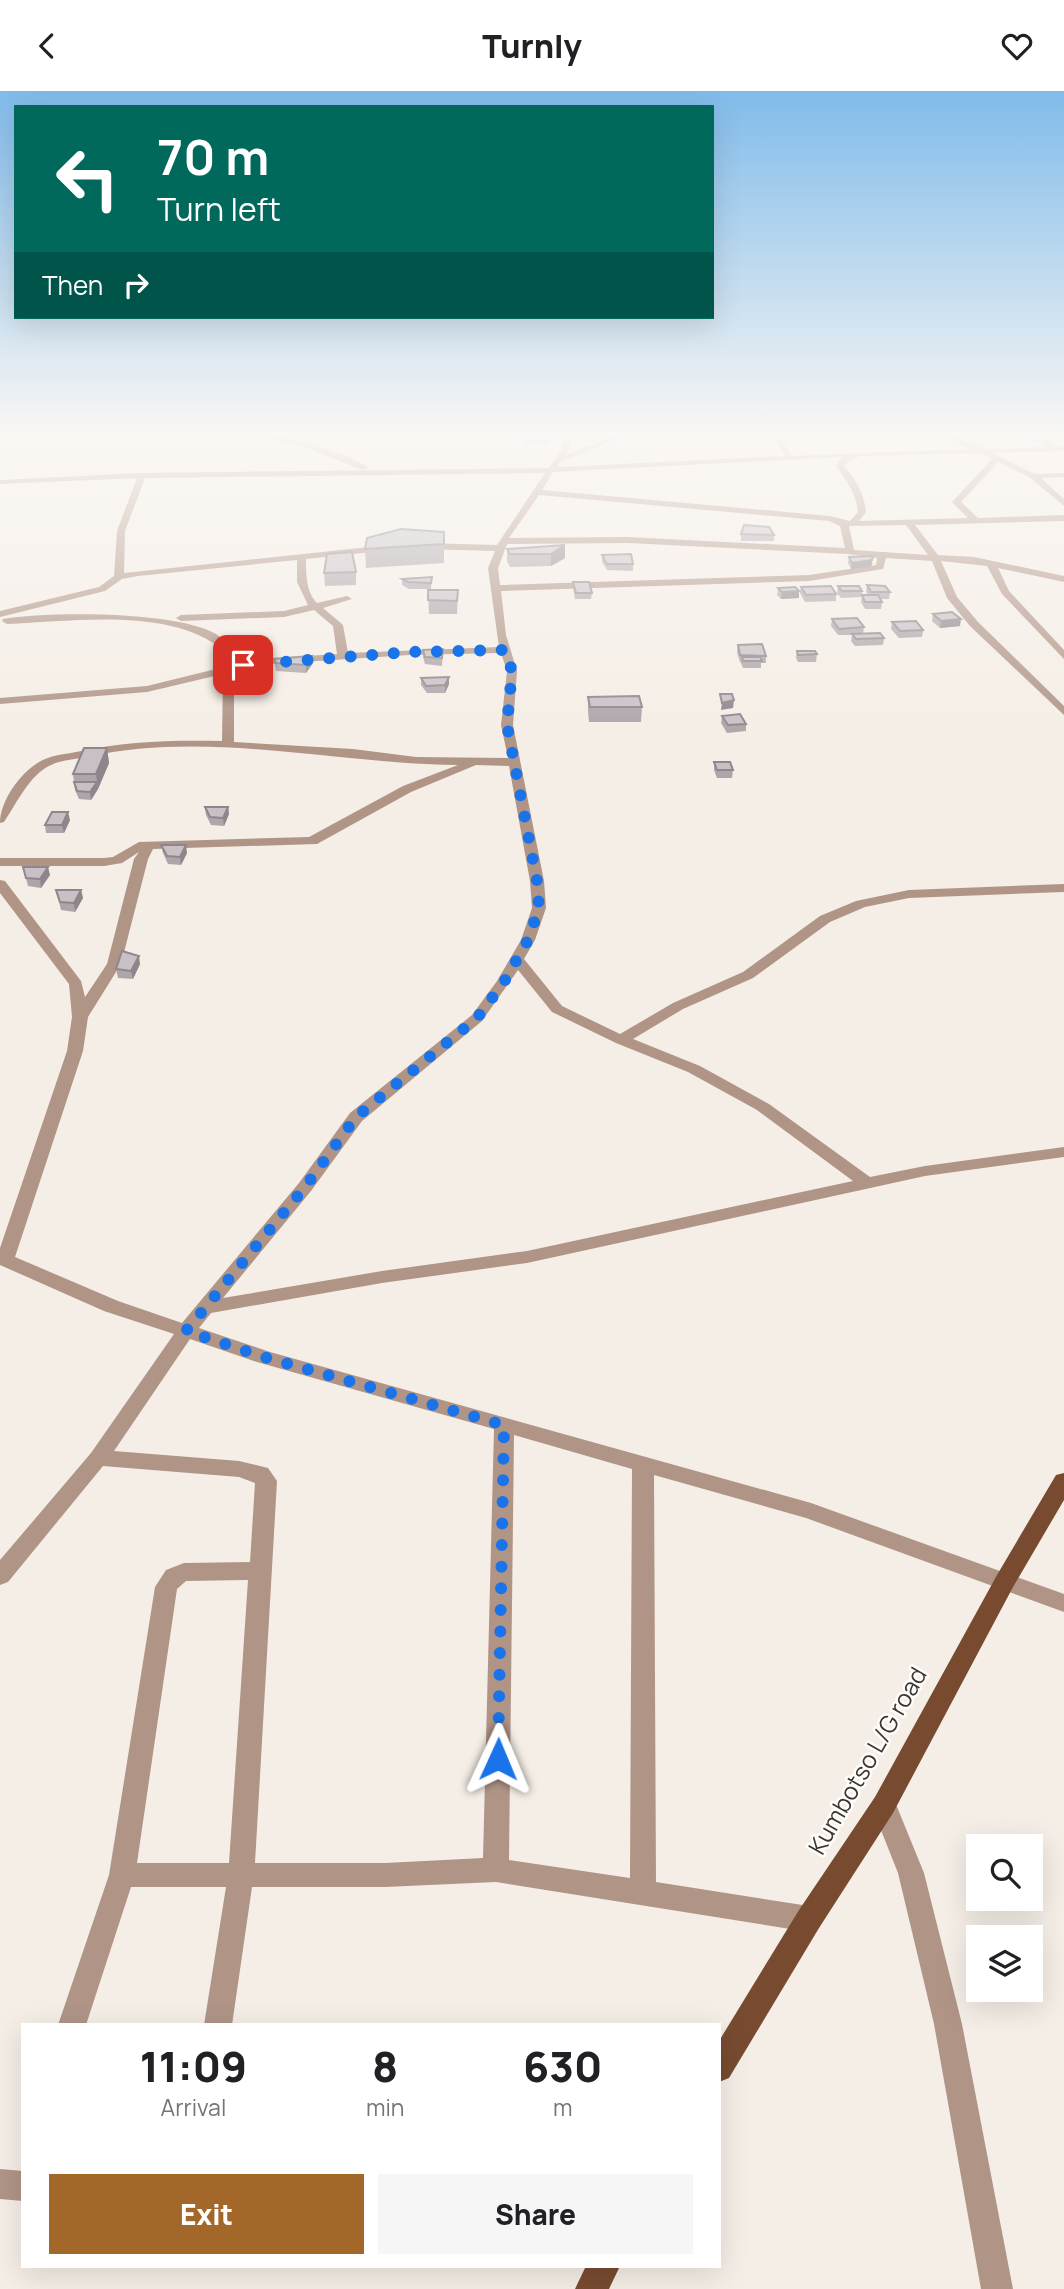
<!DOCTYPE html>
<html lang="en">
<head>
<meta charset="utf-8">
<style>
  :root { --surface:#fff; --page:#f6f6f6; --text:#202124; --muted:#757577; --accent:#a3672a }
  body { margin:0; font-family:Manrope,sans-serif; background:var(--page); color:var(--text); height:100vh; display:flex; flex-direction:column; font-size:26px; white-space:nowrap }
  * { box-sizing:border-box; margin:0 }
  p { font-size:23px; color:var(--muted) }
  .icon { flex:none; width:38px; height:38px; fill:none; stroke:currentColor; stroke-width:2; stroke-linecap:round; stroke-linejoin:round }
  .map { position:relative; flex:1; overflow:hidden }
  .drawer { position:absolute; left:21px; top:1932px; width:700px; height:245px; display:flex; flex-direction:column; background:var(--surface); border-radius:0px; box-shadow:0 7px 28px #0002 }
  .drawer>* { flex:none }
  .guide { position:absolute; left:14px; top:14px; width:700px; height:214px; border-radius:0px; box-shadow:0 7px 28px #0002; background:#00695c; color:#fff; overflow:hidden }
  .fabs { position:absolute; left:966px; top:1743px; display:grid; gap:14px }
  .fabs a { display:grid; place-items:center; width:77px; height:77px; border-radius:0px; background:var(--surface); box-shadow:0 7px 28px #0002; font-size:35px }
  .pin { position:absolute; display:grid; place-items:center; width:60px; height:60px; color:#fff; margin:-30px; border-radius:14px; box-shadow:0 4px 10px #0006 }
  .me { position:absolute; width:77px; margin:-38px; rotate:1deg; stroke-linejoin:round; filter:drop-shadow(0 0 5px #0008) }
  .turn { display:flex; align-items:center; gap:24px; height:147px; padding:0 28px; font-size:32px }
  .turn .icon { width:91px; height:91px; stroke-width:2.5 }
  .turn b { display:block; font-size:49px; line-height:60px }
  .then { display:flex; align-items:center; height:66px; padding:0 28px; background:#0003; gap:14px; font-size:26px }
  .eta { display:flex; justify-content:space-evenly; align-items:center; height:119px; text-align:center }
  .eta b { font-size:42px; font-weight:800; line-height:49px }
  .button { display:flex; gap:14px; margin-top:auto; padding:14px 28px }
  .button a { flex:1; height:80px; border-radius:0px; background:var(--accent); color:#fff; font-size:28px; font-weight:800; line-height:80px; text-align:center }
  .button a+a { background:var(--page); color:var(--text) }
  header { display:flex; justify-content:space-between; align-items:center; height:91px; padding:0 28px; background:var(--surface); font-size:32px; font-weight:800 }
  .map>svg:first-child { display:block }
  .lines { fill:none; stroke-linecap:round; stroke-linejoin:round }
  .minor { fill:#b09587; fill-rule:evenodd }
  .major { fill:#784b31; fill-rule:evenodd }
  .wall { fill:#ada5aa }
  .shaded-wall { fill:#8d868b }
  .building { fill:#c9c0c6; stroke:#8d868b; stroke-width:2 }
  .route { stroke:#1a73e8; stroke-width:12; stroke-dasharray:0 21.6 }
  .labels { text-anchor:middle; stroke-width:5; stroke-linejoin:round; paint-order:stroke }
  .near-street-label { font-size:24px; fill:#393734; stroke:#fffcf9 }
</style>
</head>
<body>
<header><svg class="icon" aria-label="back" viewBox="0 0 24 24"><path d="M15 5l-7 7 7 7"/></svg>Turnly<svg class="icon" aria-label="heart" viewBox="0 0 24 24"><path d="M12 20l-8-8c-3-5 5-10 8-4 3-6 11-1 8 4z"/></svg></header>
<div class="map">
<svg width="1064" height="2198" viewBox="0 0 1064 2198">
  <rect width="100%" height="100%" fill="#f5eee6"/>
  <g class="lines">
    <g class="minor">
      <path d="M234 341C271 339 339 357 369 377L362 379 300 354Z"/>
      <path d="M564 341H572L570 357 565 364 625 341H635L560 371 557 376 785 365 769 341H777L792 365 971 358 938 341H947L983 358 1046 356 1026 341C1042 341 1049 356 1064 356V360L992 362 1035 383 1064 382V386L1041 387 1064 408V415L1029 386 998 371 961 411 978 427 1064 424V430L915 434 938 464 974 466 1064 485V491L998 477 1009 500 1064 559V568L1002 503 987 475 941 470 957 506 978 531 1064 615V624L970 535 947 507 932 470 886 467 883 478 809 490 501 500 506 544 517 580 513 634 544 790 546 817 535 849 524 868 562 915 620 943 673 912 743 881 820 825 856 810 909 799 1064 793V801L909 807 865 816 830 831 753 887 683 918 633 948 700 975 769 1013 870 1086 925 1075 1064 1056V1066L925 1085 527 1172 382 1192 211 1222 199 1237 270 1261 811 1412 1064 1503V1521L806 1427 654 1384 656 1791 809 1815 819 1819 823 1828 819 1837 809 1841 496 1791 385 1796H252L232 1934H204L226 1796H131L86 1934H58L109 1784 155 1496 166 1479 184 1472 250 1471 255 1392 239 1386 103 1375 8 1491 0 1494V1469L91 1362 174 1243 104 1220 0 1174V1157L67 960 72 926 69 893 0 802V789L5 790 81 890 85 906 107 873 134 768 139 761 122 772 104 775H0V767H104L113 766 139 751 309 746 403 695 458 674C335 673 209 639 87 666 76 668 61 669 51 674 29 684 17 712 4 731L0 732C0 709 23 677 45 668 54 664 66 663 76 661 126 650 172 649 222 650L223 583 147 601 0 613V607L147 595 224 576V560C171 515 72 531 7 533L2 530 3 528C48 520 178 520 216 543 222 547 227 552 233 557L234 574 258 568 337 563 333 535 314 519 284 526 181 530 176 527 181 524 284 520 308 514 297 491V469L138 485 122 488 105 500 0 526V520L99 496 114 485 117 440 137 387 0 393V389L142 382 549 377 562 357ZM981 362 992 368 952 411 968 427 859 430 866 421C864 402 856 389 844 375L848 370 860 365ZM842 366 836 375C847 390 856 402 858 421L850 430 830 425 542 399 553 381ZM545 382 497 454 423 452 418 455 423 458 495 460 488 477 499 556 348 562 343 534 323 517 352 508 347 505 317 512C306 501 306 483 306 468L391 459 388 454 124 482 125 440 145 387ZM539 404 829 430 840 435 845 457 628 446 509 447ZM906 434 928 464 854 459 849 435ZM628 452 848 463 877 467 876 474 809 484 500 494 498 477 507 453ZM501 562 507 580 501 634 508 667 416 666 353 658 234 651V580L258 574 409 564ZM476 674 509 675 530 790 532 817 521 849 497 890 472 924 350 1022 299 1092 182 1232 118 1210 15 1166 83 960 88 926 121 873 148 768 153 758 317 753 411 701ZM518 879 552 921 616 952 688 981 757 1019 853 1090 527 1160 382 1180 223 1207 311 1100 362 1030 482 930ZM190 1248 257 1271 494 1338 483 1767 385 1772H255L277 1390 268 1377 239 1370 114 1360ZM514 1344 632 1378 630 1787 509 1769ZM248 1489 229 1772H137L177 1498 186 1490Z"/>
      <path d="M884 1702 893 1706 924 1782 962 1933 1013 2198H981L934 1933 898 1782 871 1714 875 1706Z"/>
      <path d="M0 2078 23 2080V2110L0 2108Z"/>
    </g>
    <g class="major">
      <path d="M1064 1382V1409L1013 1496 893 1722 819 1837 729 1987 719 1991V1950L799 1819 875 1706 997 1484 1056 1384Z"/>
      <path d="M586 2175H620L609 2198H575Z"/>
    </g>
  </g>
  <g class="wall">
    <path d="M522 342 551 348 548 354H524L522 348Z"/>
    <path d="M444 441V472L366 477 365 458Z"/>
    <path d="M741 443 774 444V450H741Z"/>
    <path d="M565 454V467L551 475 510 476 507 470V458Z"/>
    <path d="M602 464 633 473V480L607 479 602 471Z"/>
    <path d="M849 466 873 472 871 476 851 478 848 472Z"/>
    <path d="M356 481V494L325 495 324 482Z"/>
    <path d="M432 486 431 498H409L402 494V488Z"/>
    <path d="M573 491 592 502 591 508H575L573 497Z"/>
    <path d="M867 494 890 501 889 508H881L882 511 881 518H865L861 511 862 504H868L866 501Z"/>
    <path d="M838 495 862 500V506L841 507 837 502Z"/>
    <path d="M801 496 836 503V510L805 511 800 502Z"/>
    <path d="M778 497 799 500V507L781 508 777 504Z"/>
    <path d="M428 499H458L457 523H429Z"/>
    <path d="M933 523 960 535 940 537 932 530Z"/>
    <path d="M832 528 864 536 863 543 884 547 883 554 855 555 851 550 852 544H838L831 535Z"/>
    <path d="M892 531 923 539 922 546 899 547 891 538Z"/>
    <path d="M738 554 766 565V572H761V577H743L741 572 740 571 737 561Z"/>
    <path d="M443 558 442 575 425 573 423 566V559Z"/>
    <path d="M797 560 817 563 816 571H798L796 567Z"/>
    <path d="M312 565 313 572 306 582 276 580 274 568Z"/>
    <path d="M449 586V593L445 602H427L421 594V587Z"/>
    <path d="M588 606 642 616 641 631H589L588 620Z"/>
    <path d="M722 625 746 633V640L727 642 721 632Z"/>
    <path d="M107 657 109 672 98 698 91 709 79 708 75 699 73 683Z"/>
    <path d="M714 671 733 679 732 687H717L714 679Z"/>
    <path d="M205 716H228L229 723 224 735 211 734 206 724Z"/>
    <path d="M70 729 64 742H46L45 734Z"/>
    <path d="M161 754 187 762 181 774 168 773 163 762Z"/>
    <path d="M23 776 50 784 41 797 28 795Z"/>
    <path d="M56 799H81L83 807 75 821 61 819Z"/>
    <path d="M140 873 133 888 118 887 116 878Z"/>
  </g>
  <g class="shaded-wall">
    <path d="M551 342V348L548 354V349Z"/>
    <path d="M565 454V467L551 475V463Z"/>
    <path d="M873 465 871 476 851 478 852 472Z"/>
    <path d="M799 500V507L781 508 782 501Z"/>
    <path d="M961 528 960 535 940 537 941 530Z"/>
    <path d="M312 565 313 572 306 582V574Z"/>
    <path d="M449 586V593L445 602V594Z"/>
    <path d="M734 609 733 617 721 619 722 612Z"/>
    <path d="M107 657 109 672 98 698 96 683Z"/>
    <path d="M97 691 98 698 91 709 90 701Z"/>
    <path d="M228 716 229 723 224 735 223 727Z"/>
    <path d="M68 721 70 729 64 742 62 734Z"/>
    <path d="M186 754 187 762 181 774 180 766Z"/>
    <path d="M48 776 50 784 41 797 40 788Z"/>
    <path d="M81 799 83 807 75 821 74 812Z"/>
    <path d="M139 865 140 873 133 888 131 880Z"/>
  </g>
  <g class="building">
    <path d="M522 342H551L548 349H524Z"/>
    <path d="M744 434 769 436 774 444 741 443Z"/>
    <path d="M401 438 444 441V453L365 458 367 447Z"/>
    <path d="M565 454 551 463H510L507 458Z"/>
    <path d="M352 461 356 481 324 482 327 463Z"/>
    <path d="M631 463 633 473H607L602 464Z"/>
    <path d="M873 465 872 469 852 472 849 466Z"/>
    <path d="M432 486 431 492 408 491 402 488Z"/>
    <path d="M573 491H589L592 502H576Z"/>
    <path d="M867 494 885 495 890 501H871Z"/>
    <path d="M831 495 836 503 806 504 801 496Z"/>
    <path d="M838 495H859L862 500H842Z"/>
    <path d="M795 496 799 500 782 501 778 497Z"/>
    <path d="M428 499H458L457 510 428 509Z"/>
    <path d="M862 504H878L882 511H865Z"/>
    <path d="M952 521 961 528 941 530 933 523Z"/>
    <path d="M857 527 864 536 839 538 832 528Z"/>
    <path d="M916 530 923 539 900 540 892 531Z"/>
    <path d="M880 542 884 547 856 548 852 543Z"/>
    <path d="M762 553 766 565 740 564 738 554Z"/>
    <path d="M443 558 442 567 425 566 423 559Z"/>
    <path d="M797 560H815L817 563 798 564Z"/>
    <path d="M312 565 306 574 276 572 274 568Z"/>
    <path d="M742 566H760L762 570H743Z"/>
    <path d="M449 586 445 594 426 595 421 587Z"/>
    <path d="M720 603H732L734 609 722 612Z"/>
    <path d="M639 605 642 616H590L588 606Z"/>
    <path d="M740 623 746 633 728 634 722 625Z"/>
    <path d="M84 657H107L96 683H73Z"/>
    <path d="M714 671H730L733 679H717Z"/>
    <path d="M74 691H97L90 701 77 700Z"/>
    <path d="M205 716H228L223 727 210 726Z"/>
    <path d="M52 721H68L62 734H45Z"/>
    <path d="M161 754H186L180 766 167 765Z"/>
    <path d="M23 776H48L40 788 26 787Z"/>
    <path d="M56 799H81L74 812 60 811Z"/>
    <path d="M122 860 139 865 131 880 116 878Z"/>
  </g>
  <linearGradient id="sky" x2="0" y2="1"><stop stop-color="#80bbea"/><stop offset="0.53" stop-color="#faf7f4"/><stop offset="1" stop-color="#faf7f4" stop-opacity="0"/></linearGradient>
  <rect width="1064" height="648" fill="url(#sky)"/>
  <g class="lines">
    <path class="route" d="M243 574 409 561 505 559 512 580 507 634 537 790 539 817 528 849 504 891 477 927 356 1026 305 1096 186 1240 264 1266 504 1334 498 1668"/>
  </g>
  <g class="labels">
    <g class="near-street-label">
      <text transform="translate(868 1670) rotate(-60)" y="8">Kumbotso L/G road</text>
    </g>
  </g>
</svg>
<div class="fabs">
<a><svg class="icon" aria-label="search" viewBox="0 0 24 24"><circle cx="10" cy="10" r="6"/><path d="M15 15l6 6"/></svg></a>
<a><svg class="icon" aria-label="layers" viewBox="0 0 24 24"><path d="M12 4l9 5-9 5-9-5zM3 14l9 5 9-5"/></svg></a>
</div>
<div class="pin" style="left:243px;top:574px;background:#d93025"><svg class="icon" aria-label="arrive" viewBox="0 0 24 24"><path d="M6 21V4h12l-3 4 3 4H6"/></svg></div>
<svg class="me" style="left:498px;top:1668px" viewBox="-20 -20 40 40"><path d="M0-17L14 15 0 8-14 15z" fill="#1a73e8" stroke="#fff" stroke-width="4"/></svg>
<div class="guide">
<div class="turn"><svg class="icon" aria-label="left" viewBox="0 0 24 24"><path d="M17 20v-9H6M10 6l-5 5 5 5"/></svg><div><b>70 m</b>Turn left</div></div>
<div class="then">Then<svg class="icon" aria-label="right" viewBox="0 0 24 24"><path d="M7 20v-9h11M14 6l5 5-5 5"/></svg></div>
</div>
<section class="drawer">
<div class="eta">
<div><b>11:09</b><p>Arrival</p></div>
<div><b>8</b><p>min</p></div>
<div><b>630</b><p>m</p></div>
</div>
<div class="button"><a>Exit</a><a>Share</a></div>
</section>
</div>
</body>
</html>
